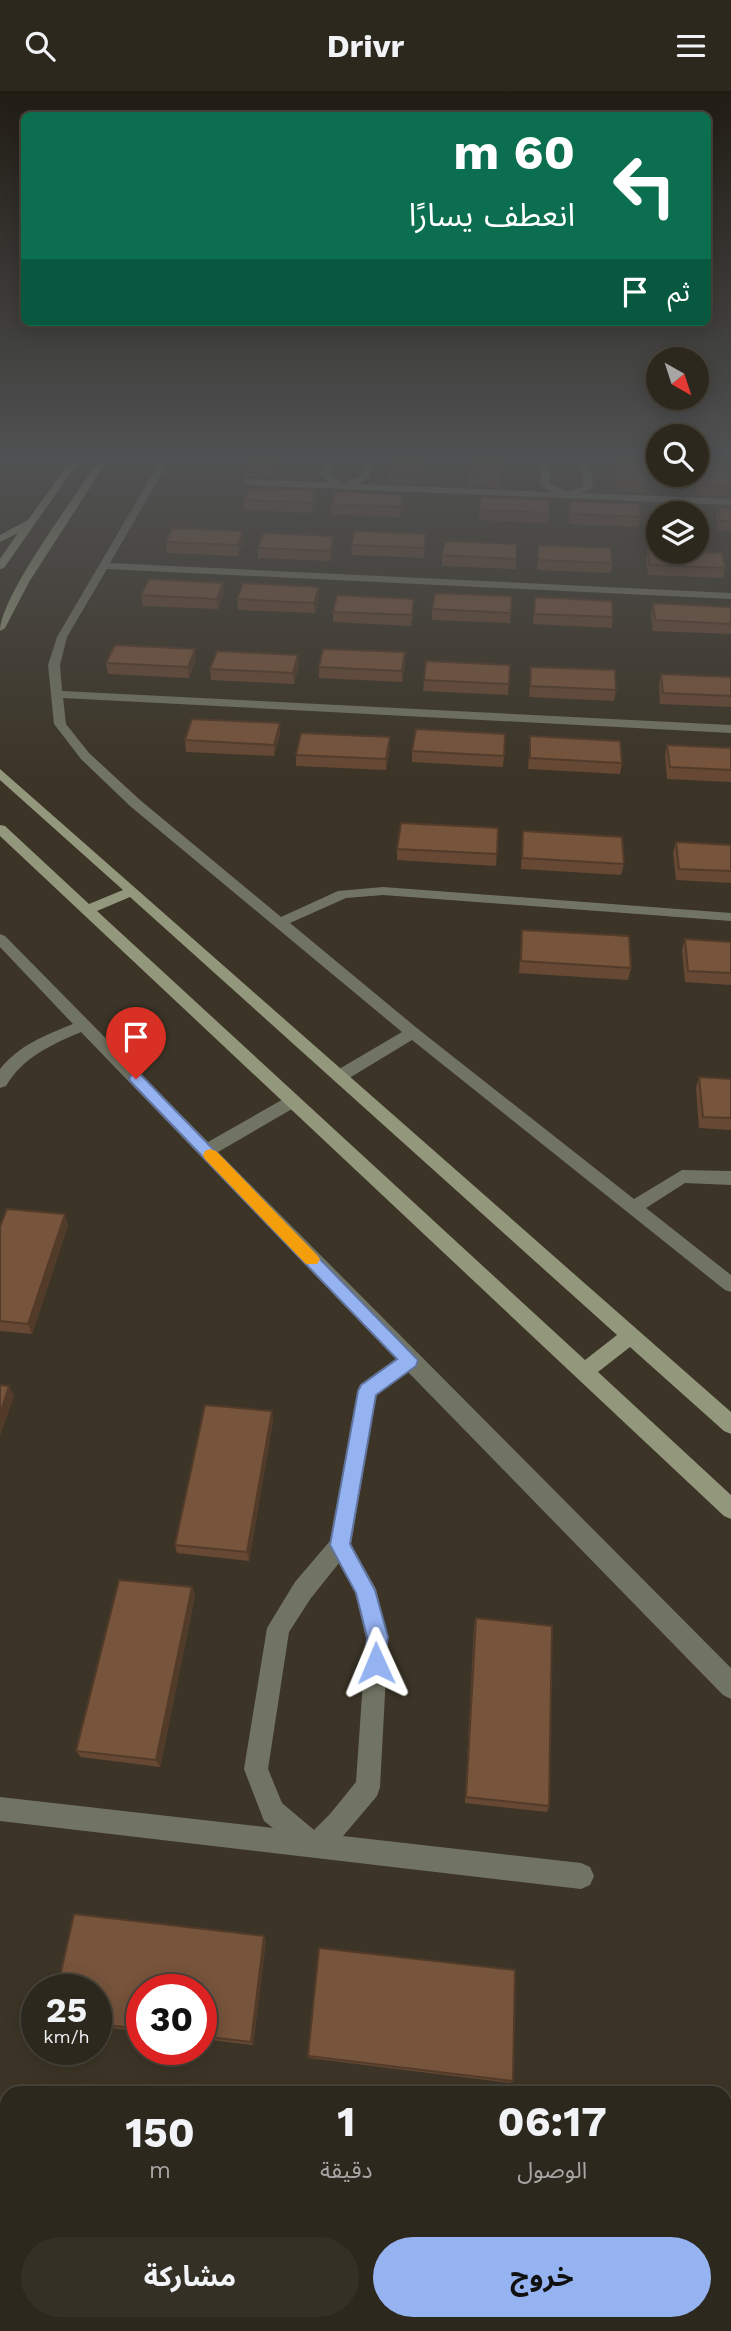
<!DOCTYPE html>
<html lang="ar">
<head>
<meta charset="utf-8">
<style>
  :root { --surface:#2d281d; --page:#353026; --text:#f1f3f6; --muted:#a7a6a4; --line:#48443b; --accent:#95b2f1 }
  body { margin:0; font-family:"Work Sans","Noto Sans Arabic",sans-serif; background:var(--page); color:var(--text); direction:rtl; height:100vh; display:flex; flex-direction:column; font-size:26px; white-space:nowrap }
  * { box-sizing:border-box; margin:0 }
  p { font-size:23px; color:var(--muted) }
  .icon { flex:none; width:38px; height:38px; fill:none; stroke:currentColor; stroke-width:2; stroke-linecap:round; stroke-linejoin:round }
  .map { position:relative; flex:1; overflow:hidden; direction:ltr }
  .panel { position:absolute; left:0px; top:1995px; width:732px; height:245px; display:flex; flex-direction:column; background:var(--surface); border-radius:21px 21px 0 0; box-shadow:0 4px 18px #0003,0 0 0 2px var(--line); direction:rtl }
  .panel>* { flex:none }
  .guide { position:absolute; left:21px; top:21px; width:690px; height:214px; border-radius:10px; box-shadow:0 4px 18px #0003,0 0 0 2px var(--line); direction:rtl; background:#0b6e4f; color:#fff; overflow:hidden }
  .needle { width:46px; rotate:141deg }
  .fabs { position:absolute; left:646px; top:256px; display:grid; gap:14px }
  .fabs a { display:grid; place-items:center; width:63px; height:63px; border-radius:50%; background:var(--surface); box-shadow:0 4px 18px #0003,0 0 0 2px var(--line); font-size:35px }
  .speed { position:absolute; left:21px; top:1883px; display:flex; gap:14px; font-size:35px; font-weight:700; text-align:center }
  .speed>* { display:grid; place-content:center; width:91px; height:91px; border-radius:50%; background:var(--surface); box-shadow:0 4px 18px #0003,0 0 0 2px var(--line); line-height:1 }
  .speed small { font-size:18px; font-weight:400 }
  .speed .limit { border:10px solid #d22; background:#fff; color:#111 }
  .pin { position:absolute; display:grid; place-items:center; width:60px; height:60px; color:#fff; margin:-72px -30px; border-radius:50% 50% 50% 0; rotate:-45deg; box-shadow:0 0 7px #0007 }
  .pin .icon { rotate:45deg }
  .me { position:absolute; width:77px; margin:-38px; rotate:359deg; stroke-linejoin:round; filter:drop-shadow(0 0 5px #0008) }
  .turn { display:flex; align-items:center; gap:24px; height:147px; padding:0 21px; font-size:32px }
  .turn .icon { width:91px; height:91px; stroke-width:2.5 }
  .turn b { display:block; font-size:49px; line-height:60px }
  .then { display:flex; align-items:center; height:66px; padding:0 21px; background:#0003; gap:14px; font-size:26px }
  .eta { display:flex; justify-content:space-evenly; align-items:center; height:119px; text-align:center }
  .eta b { font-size:42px; font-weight:700; line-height:49px }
  .button { display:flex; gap:14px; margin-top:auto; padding:14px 21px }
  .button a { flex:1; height:80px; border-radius:42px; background:var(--accent); color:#111; font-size:28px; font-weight:700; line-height:80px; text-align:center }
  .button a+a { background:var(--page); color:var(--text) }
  header { display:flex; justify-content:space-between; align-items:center; height:91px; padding:0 21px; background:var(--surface); font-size:32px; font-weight:700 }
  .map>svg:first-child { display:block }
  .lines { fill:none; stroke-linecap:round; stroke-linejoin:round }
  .street { fill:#727463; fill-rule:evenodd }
  .secondary { fill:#93977b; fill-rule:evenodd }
  .wall { fill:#664834 }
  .shaded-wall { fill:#533b2a }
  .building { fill:#77543c; stroke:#533b2a; stroke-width:2 }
  .route { fill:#95b2f1; stroke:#61749d; stroke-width:2 }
  .slow { fill:#f59e0b }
</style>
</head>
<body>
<header><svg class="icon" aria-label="menu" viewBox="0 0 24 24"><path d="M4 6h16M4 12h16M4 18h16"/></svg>Drivr<svg class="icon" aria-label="search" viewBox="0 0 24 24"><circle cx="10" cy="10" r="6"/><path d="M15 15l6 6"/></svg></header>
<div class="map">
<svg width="731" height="2240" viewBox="0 0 731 2240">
  <rect width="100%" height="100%" fill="#3c3527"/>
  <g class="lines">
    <g class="street">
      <path d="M162 367H171L110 472 731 502V508L107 478 67 546 60 574 62 600 731 634V642L63 607 66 633 89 662 140 709 281 826 338 800 383 796 731 822V830L383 804 346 807 290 832 418 938 634 1108 682 1079 731 1080V1094L685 1092 646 1117 731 1184V1201L725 1199 412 949 346 989H334L332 985 334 981 402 941 130 715 81 668 54 633 48 574 57 546Z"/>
      <path d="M325 367H333L329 383 343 392 361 385 365 367H373L369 387 357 393 552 401 540 394 543 372 549 367H559L550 375V393L567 401 583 396 582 376 574 367H583L590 375 593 397 581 402 731 408V414L246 394 242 391 246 388 330 392 320 384Z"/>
      <path d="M0 843 5 845 208 1051 287 1006H299L301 1010 299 1014 218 1061 731 1577V1608L723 1604 408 1281 376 1304 351 1453 376 1498 388 1547 380 1696 377 1705 343 1745 581 1772 590 1776 594 1785 590 1794 581 1798 0 1730V1706L273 1737 264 1730 244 1678 267 1537 295 1491 330 1450 360 1294 396 1268 81 941C51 954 23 966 6 995L0 997V978C19 954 46 944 73 933L0 856ZM339 1472 355 1501 366 1547 356 1691 330 1723 314 1739 282 1712 268 1678 289 1541 311 1507Z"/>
    </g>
    <g class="secondary">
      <path d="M72 367H81L4 477 0 478V468L18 442 0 451V444L28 429Z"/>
      <path d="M100 367H109L29 491 5 537 0 540C0 505 78 402 100 367Z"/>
      <path d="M0 678 731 1321V1343L724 1340 630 1256 598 1281 731 1404V1428L724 1425 0 745V734L5 735 89 813 123 799 0 689ZM130 806 617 1244 585 1269 97 820Z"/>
    </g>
  </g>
  <g class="wall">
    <path d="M281 367 274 386 244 385V375Z"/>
    <path d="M391 367H423L418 392 388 391V381Z"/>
    <path d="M501 367 498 396 468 395V385Z"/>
    <path d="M593 367H645L647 392 646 402 615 400 614 374V368Z"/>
    <path d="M713 367H731V373H726L731 395 728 405 697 404 694 383H696V368L713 369Z"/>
    <path d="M316 399V409L312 422 244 419V409Z"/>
    <path d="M481 406 549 422 548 432 479 429Z"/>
    <path d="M570 410 641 426 639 436 569 433Z"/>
    <path d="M331 413H403L400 426 331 423Z"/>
    <path d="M718 416 731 417V440H718L716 426Z"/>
    <path d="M243 440 244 450 238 465 167 462 166 451Z"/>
    <path d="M426 443 424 467 352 464 351 454Z"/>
    <path d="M334 445V456L330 470 258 467V457Z"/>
    <path d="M517 453 516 478 442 475V464Z"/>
    <path d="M538 454 612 472 611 482 537 479Z"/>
    <path d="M648 459 725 477 723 487 648 484 646 469Z"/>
    <path d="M319 496V506L315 522 238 519 237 508Z"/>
    <path d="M224 502 218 518 143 515 141 504Z"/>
    <path d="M512 505 510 532 432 529V518Z"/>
    <path d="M535 506 613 526 612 537 533 533Z"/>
    <path d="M653 512 731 516V543L653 540 651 523Z"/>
    <path d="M414 518 411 535 333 531V521Z"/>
    <path d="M405 561V572L402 591 319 587V576Z"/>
    <path d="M298 564 299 574 294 593 211 589 210 578Z"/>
    <path d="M196 568 189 587 108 583 106 572Z"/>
    <path d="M510 574 508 604 423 600 424 589Z"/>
    <path d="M531 576 616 599 614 610 529 606Z"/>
    <path d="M661 583 731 586V616L660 613 659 593Z"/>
    <path d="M280 643 274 665 186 661 185 649Z"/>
    <path d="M530 645 622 672 620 683 528 678Z"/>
    <path d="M390 646V657L386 679 296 675V664Z"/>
    <path d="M667 654 731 657V691L667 688 665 665Z"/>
    <path d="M412 660 504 665 503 676 412 671Z"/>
    <path d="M498 737 496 775 397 769V758Z"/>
    <path d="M523 740 624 773 621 784 521 778Z"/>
    <path d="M676 751 731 754V792L676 789 673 762Z"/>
    <path d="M522 839 631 877 628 889 519 882Z"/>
    <path d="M685 848 731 851V894L685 891 682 859Z"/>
    <path d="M699 986 731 988V1039L699 1037 696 997Z"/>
    <path d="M68 1134 32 1243 0 1240V1136Z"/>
    <path d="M272 1320 273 1330 249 1470 177 1462 175 1454Z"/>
    <path d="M192 1496 195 1505 160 1676 81 1666 76 1660Z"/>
    <path d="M476 1527 549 1715 547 1721 465 1712 474 1535Z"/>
    <path d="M266 1849 253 1954 201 1948V1899H142V1941L96 1935V1899Z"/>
    <path d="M308 1965 513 1990 510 1992 309 1967Z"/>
    <path d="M80 2233H102L157 2240H79Z"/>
  </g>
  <g class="shaded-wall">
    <path d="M277 367H281L274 386V376Z"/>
    <path d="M422 367H423L418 392 419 382Z"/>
    <path d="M316 399V409L312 422V412Z"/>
    <path d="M403 403V413L400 426V416Z"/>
    <path d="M243 440 244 450 238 465V454Z"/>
    <path d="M334 445V456L330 470V460Z"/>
    <path d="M223 492 224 502 218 518 217 508Z"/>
    <path d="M319 496V506L315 522 314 512Z"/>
    <path d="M414 508V518L411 535 412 524Z"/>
    <path d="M195 558 196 568 189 587 188 576Z"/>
    <path d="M405 561V572L402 591V580Z"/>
    <path d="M298 564 299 574 294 593 293 582Z"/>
    <path d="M280 632V643L274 665V654Z"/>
    <path d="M390 646V657L386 679V668Z"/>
    <path d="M65 1123 68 1134 32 1243 28 1233Z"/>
    <path d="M9 1295 14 1305 0 1346V1323Z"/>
    <path d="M272 1320 273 1330 249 1470 247 1461Z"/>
    <path d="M192 1496 195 1505 160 1676 156 1669Z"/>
    <path d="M264 1845 266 1849 253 1954 251 1951Z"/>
  </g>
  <g class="building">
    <path d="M247 367H277L274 376 244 375Z"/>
    <path d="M391 367H422L419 382 388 381Z"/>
    <path d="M471 367H501L499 386 468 385Z"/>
    <path d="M615 367H645L647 392 616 391Z"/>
    <path d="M696 368 725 369 731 395 699 394 696 378Z"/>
    <path d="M249 397 316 399 312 412 244 409Z"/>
    <path d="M335 401 403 403 400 416 331 413Z"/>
    <path d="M481 406 550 409 549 422 479 419Z"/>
    <path d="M570 410 639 413 641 426 570 423Z"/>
    <path d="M718 416 731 417V430H720Z"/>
    <path d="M172 437 243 440 238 454 166 451Z"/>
    <path d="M355 440 426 443 424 457 351 454Z"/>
    <path d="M263 442 334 445 330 460 258 457Z"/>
    <path d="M445 450 517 453 516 468 442 464Z"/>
    <path d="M538 454 611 457 612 472 538 469Z"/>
    <path d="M648 459H658V460L722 462 725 477 650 474Z"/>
    <path d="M149 488 223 492 217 508 141 504Z"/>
    <path d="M243 492 319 496 314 512 237 508Z"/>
    <path d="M435 502 512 505 511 522 432 518Z"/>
    <path d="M337 504 414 508 412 524 333 521Z"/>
    <path d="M535 506 612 510 613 526 534 523Z"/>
    <path d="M653 512 731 516V533L655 529Z"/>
    <path d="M115 554 195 558 188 576 106 572Z"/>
    <path d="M323 558 405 561 402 580 319 576Z"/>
    <path d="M217 560 298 564 293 582 210 578Z"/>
    <path d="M426 570 510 574 509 593 424 589Z"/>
    <path d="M531 576 615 579 616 599 530 595Z"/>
    <path d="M661 583 731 586V605L663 602Z"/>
    <path d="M192 628 280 632 274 654 185 649Z"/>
    <path d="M416 638 505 643 504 665 412 660Z"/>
    <path d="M301 642 390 646 386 668 296 664Z"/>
    <path d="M530 645 620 650 622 672 530 667Z"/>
    <path d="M667 654 731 657V679L670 676Z"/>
    <path d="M401 732 498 737 497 763 397 758Z"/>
    <path d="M523 740 622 746 624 773 522 767Z"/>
    <path d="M676 751 731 754V780L679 778Z"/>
    <path d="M522 839 629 845 631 877 521 870Z"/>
    <path d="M685 848 731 851V882L688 880Z"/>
    <path d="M699 986 731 988V1027L703 1026Z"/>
    <path d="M7 1118 65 1123 28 1233 0 1230V1136Z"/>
    <path d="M0 1294 9 1295 0 1323Z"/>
    <path d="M205 1314 272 1320 247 1461 175 1454Z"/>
    <path d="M119 1489 192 1496 156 1669 76 1660Z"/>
    <path d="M476 1527 552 1535 549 1715 466 1706Z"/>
    <path d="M74 1823 264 1845 251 1951 201 1945V1899H142V1938L96 1933V1899H57Z"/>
    <path d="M319 1857 515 1879 513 1990 308 1965Z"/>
    <path d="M80 2233 132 2240H79Z"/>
  </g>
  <linearGradient id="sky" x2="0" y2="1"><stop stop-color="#211d15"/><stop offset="0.54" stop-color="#505152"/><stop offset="1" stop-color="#505152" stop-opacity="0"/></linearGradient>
  <rect width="731" height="681" fill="url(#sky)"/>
  <path class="route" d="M136 983 141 984 418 1269 416 1275 376 1304 350 1453 375 1499 388 1546 383 1579 376 1582 369 1579 366 1572 367 1546 356 1502 330 1454 358 1300 361 1294 397 1268 131 991 129 988 131 984Z"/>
  <path class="slow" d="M210 1058 216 1060 317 1164 320 1168 317 1173H306L205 1068 203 1064 205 1060Z"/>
</svg>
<div class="fabs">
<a><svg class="needle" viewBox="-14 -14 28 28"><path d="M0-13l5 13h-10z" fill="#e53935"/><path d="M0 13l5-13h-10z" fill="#a7a6a4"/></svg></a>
<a><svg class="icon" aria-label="search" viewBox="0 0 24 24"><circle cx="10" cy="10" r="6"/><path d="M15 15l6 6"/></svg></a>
<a><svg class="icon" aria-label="layers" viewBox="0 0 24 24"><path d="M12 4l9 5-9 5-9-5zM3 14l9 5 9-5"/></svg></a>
</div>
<div class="speed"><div>25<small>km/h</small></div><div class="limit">30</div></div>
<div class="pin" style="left:136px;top:988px;background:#d93025"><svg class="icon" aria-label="arrive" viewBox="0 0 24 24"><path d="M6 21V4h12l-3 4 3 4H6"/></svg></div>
<svg class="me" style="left:376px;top:1572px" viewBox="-20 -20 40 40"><path d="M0-17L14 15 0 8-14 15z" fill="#95b2f1" stroke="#fff" stroke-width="4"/></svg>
<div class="guide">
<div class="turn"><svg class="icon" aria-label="left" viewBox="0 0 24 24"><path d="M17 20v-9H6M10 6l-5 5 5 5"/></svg><div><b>60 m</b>انعطف يسارًا</div></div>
<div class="then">ثم<svg class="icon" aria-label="arrive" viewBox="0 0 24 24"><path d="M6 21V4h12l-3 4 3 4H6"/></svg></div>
</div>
<section class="panel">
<div class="eta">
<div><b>06:17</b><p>الوصول</p></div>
<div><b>1</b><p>دقيقة</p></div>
<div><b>150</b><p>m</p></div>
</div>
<div class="button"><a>خروج</a><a>مشاركة</a></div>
</section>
</div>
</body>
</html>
